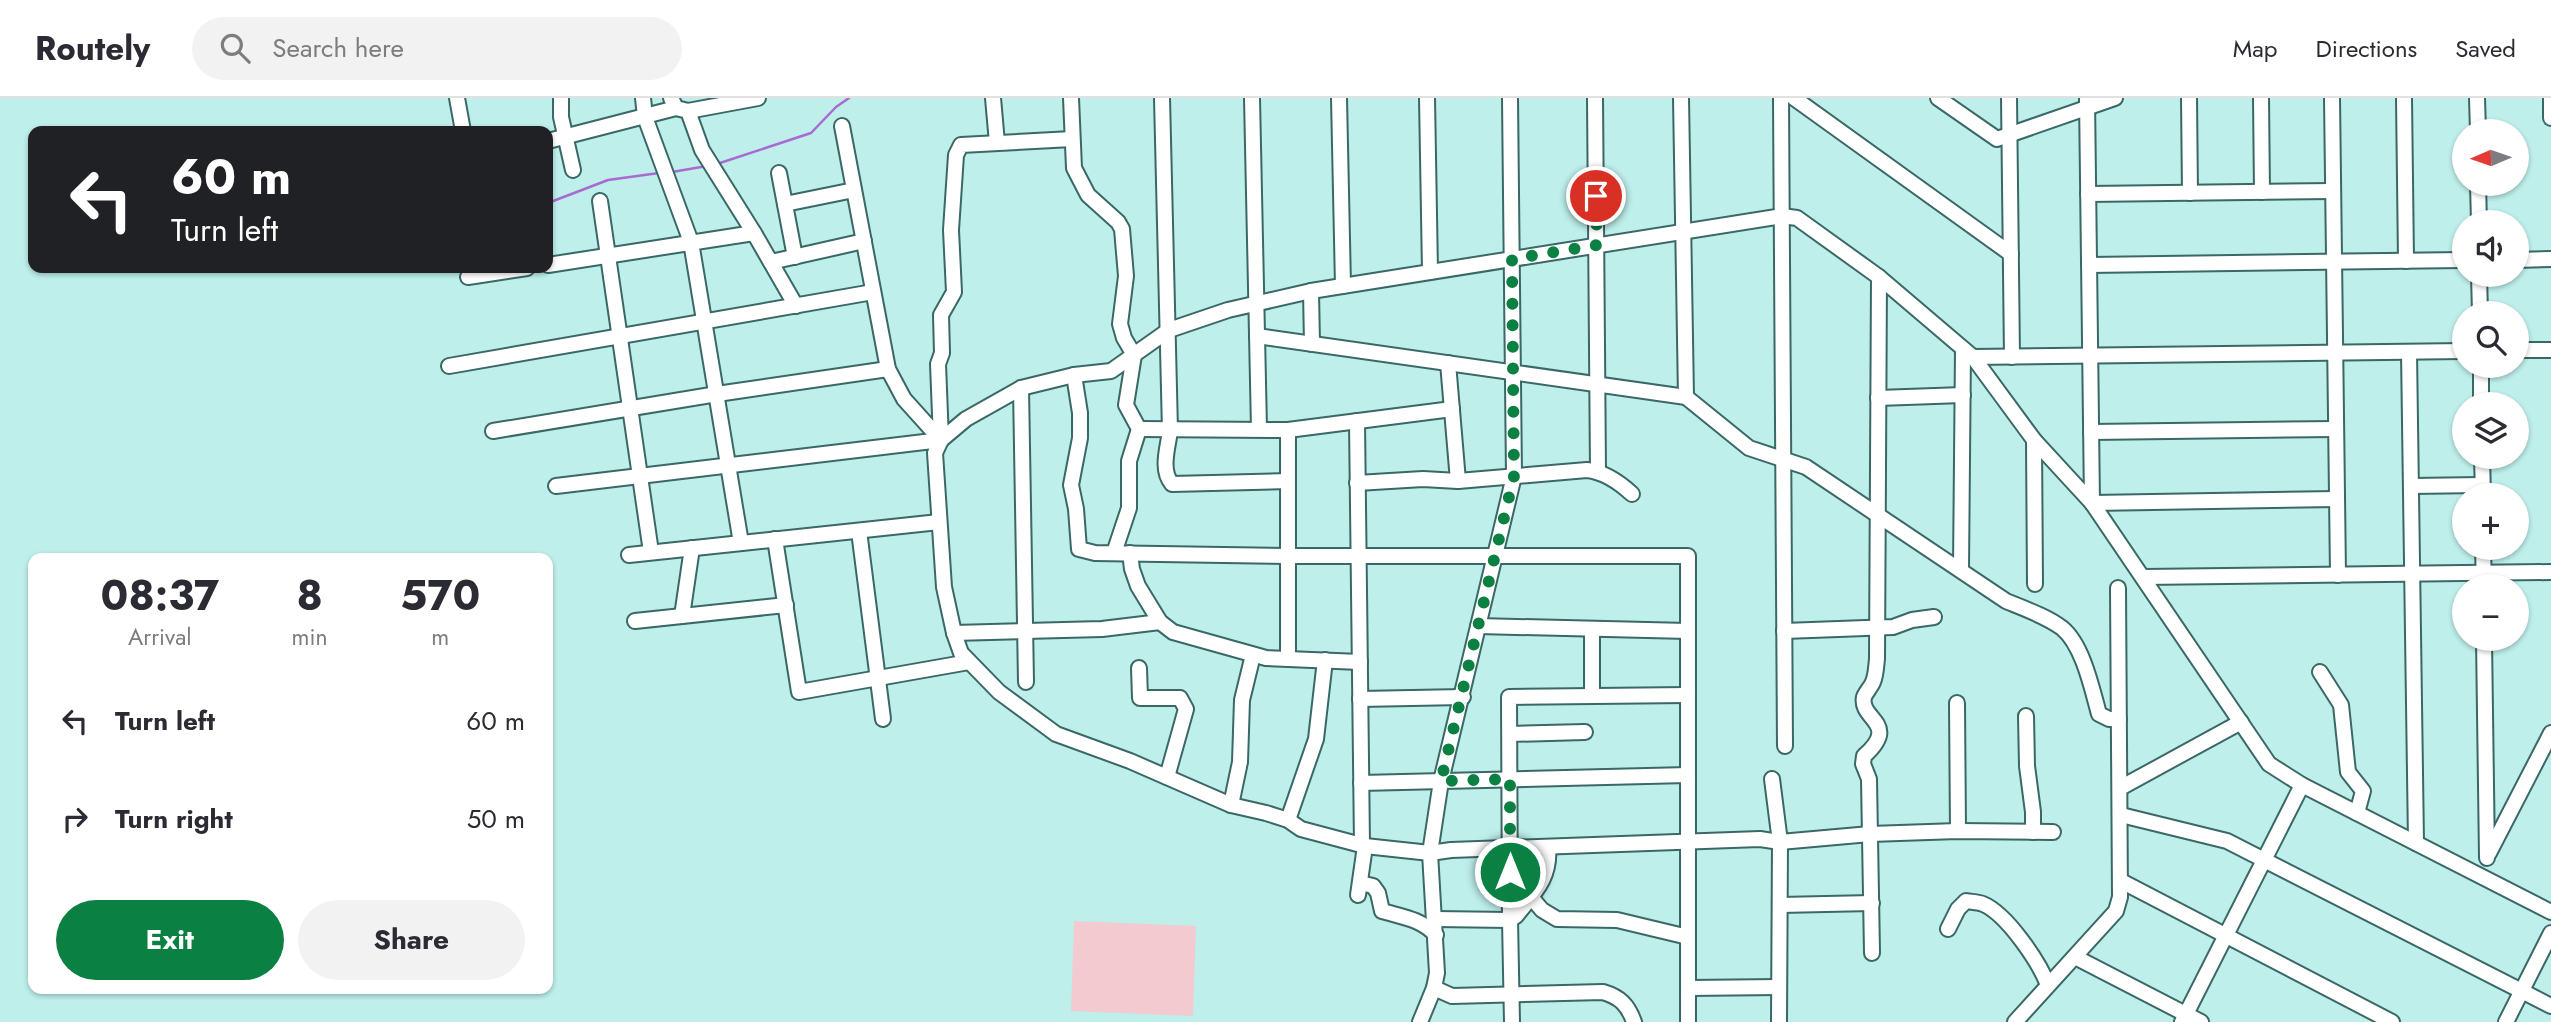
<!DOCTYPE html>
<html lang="en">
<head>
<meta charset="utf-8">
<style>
  :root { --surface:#fff; --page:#f2f2f3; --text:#2b2b33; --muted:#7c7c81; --line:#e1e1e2; --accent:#0b8043 }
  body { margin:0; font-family:Jost,sans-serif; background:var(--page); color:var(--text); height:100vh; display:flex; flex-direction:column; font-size:26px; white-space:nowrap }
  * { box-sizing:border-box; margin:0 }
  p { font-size:23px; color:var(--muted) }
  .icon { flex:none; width:38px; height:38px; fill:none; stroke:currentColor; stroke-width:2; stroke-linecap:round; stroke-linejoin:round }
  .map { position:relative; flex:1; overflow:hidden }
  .details { position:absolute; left:28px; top:455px; width:525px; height:441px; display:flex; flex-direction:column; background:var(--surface); border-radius:14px; box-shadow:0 2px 5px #0004 }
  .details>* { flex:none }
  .top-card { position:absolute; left:28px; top:28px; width:525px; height:147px; border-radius:14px; box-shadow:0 2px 5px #0004; background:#202124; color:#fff; overflow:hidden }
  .needle { width:46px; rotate:268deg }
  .fabs { position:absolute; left:2452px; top:21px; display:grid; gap:14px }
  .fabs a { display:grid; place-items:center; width:77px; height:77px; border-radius:50%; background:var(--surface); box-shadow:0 2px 5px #0004; font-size:35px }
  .pin { position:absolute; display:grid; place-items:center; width:60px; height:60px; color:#fff; margin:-30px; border:4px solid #fff; border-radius:50%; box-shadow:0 2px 7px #0007 }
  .me { position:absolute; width:77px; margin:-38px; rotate:0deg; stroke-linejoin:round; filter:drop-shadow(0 0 5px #0008) }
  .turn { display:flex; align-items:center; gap:24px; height:147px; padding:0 28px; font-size:32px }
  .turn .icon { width:91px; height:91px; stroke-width:2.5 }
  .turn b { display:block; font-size:49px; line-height:60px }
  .eta { display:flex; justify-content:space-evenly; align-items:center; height:119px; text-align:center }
  .eta b { font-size:42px; font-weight:700; line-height:49px }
  .cta { display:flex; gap:14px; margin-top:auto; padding:14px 28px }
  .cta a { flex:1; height:80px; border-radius:42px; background:var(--accent); color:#fff; font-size:28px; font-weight:700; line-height:80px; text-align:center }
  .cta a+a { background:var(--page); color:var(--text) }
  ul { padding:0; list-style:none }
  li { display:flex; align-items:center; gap:21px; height:98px; padding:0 28px }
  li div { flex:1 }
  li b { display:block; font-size:26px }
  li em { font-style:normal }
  header { display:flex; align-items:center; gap:42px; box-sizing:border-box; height:98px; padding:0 35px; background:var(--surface); border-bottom:2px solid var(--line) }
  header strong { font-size:33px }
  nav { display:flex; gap:38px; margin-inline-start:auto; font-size:24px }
  .search { width:490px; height:63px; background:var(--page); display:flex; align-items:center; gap:18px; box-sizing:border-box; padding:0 24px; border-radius:38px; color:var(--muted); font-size:26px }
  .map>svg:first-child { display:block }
  .green { fill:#f3cacf }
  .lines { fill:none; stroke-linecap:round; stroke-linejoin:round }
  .stream { stroke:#a76bd1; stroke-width:2.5 }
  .minor-casing { stroke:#3a6865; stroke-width:18 }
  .minor { stroke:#fff; stroke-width:14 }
  .route { stroke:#0b8043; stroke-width:12; stroke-dasharray:0 21.6 }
</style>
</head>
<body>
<header>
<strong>Routely</strong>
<div class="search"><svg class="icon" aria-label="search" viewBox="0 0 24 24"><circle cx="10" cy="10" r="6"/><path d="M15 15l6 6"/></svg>Search here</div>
<nav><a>Map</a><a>Directions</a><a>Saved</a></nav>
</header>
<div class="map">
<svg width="2551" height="924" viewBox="0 0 2551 924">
  <rect width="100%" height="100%" fill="#beefeb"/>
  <path class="green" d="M1074 823 1196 828 1193 918 1071 913Z"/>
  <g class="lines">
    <g class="stream">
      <path d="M717 66 811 35 836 9 849 0"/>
      <path d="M672 74 707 68"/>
      <path d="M548 105 608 82 659 75"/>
    </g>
    <defs>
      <g id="minor">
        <path d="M457 0 463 33"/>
        <path d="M561 0V19L573 72"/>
        <path d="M643 0 645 19 691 144 741 445"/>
        <path d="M671 0 676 10 688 13 702 52 754 135 796 208"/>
        <path d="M993 0 997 45"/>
        <path d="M1071 0 1074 70 1088 97 1118 124 1122 131 1126 178 1120 226 1124 240 1134 257 1126 307 1139 331 1129 363V410L1114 455"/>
        <path d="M1162 0 1170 333C1168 349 1160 372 1172 386L1288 383"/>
        <path d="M1252 0 1259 331"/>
        <path d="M1339 0 1343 188"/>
        <path d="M1427 0 1430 174"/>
        <path d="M1595 0 1598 373"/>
        <path d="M1681 0 1686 299"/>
        <path d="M1781 0 1785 648"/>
        <path d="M1794 0 2011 156"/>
        <path d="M1938 0 1997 41 2115 0"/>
        <path d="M2009 0 2012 259"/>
        <path d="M2087 0 2092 405"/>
        <path d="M2189 0 2190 95"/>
        <path d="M2261 0 2262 94"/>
        <path d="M2332 0 2338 477"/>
        <path d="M2404 0 2406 163"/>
        <path d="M2477 0 2478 33"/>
        <path d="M2551 0V20"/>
        <path d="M688 13 758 0"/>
        <path d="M842 28 888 271 904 301 941 342"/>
        <path d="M548 43 676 10"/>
        <path d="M779 75 795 159"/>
        <path d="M2478 86 2479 124"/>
        <path d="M2088 96 2333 93"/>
        <path d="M600 103 651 454"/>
        <path d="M785 106 854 92"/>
        <path d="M2516 162 2551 161"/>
        <path d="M771 164 864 143"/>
        <path d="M548 167 754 135"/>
        <path d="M2089 167 2464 162"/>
        <path d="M2479 177 2480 215"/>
        <path d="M468 179 527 170"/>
        <path d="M1311 193 1312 246"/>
        <path d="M1257 238 1686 299 1749 350 1806 369 2006 503C2025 511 2046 518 2062 530 2083 547 2092 591 2099 616L2109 621H2119"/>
        <path d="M2516 252H2551"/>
        <path d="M2409 254 2416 745"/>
        <path d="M1973 259 2464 253"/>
        <path d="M1448 265 1458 383"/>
        <path d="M449 268 873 194"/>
        <path d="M2481 268V306"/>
        <path d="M1074 277 1080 315V340L1071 387 1076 411 1079 451 1095 455 1288 458H1688V924"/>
        <path d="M1021 290 1026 584"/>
        <path d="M1878 300 1963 297"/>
        <path d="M1357 323 1362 747"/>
        <path d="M1139 331 1288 332 1452 311"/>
        <path d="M1288 332V561"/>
        <path d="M493 333 717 296 888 271"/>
        <path d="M2091 334 2336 331"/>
        <path d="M941 342 938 266 942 255 941 217 954 194 951 132 956 57 961 47 1072 41"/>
        <path d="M2034 342 2035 486"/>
        <path d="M2482 359 2483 397"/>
        <path d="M1357 385 1423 381 1458 383 1587 372C1605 374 1619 384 1632 396"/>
        <path d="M556 388 941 342"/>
        <path d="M2411 388 2482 387"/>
        <path d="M2092 405 2337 401"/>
        <path d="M859 433 883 621"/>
        <path d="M775 441 799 594 969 564"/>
        <path d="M2483 450 2484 488"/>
        <path d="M1130 455 1132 471 1138 488 1160 524 1173 534 1266 560 1360 564"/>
        <path d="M629 457 939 424"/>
        <path d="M1961 471 1963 251"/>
        <path d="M2143 479 2551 474"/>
        <path d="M682 518 692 450"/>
        <path d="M635 523 786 507"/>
        <path d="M1478 528 1688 533"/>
        <path d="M1784 533 1893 529 1912 522 1934 519"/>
        <path d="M954 535 1102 531 1160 524"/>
        <path d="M2484 541 2487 760"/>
        <path d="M1139 570 1140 600H1180L1186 611 1167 679"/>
        <path d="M2320 574 2341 607 2348 674 2363 693 2357 715"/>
        <path d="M1592 598V531"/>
        <path d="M1360 601 1463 599"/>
        <path d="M1957 605 1958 733"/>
        <path d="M2026 618 2027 668 2033 714V734"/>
        <path d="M1510 636 1585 634"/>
        <path d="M1772 681 1780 744 1779 924"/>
        <path d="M1361 685 1688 677"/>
        <path d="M2120 690 2241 624"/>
        <path d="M1231 707 1240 664 1242 602 1253 557"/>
        <path d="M2121 717 2227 743 2551 908"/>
        <path d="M1288 722 1316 641 1325 562"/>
        <path d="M2053 734 1958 733 1870 736 1780 744 1760 741 1451 752 1430 755 1365 748 1301 731 1288 722 1266 715 1231 707 1130 663 1056 636 999 594 961 555 954 535 944 489 935 355 941 342 966 321 1021 290 1074 277 1111 273 1169 232 1228 212 1311 193 1782 118 1797 120 1879 179 1973 259 2034 342 2092 405 2269 666 2302 687 2551 814"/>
        <path d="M2489 755 2551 635"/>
        <path d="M2121 783 2392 924"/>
        <path d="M1360 785 1373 788 1378 795 1382 813C1403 819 1421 821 1436 837"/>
        <path d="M1358 797 1365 748"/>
        <path d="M1531 799 1542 812 1557 821 1617 822 1688 839"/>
        <path d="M1780 807 1872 805"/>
        <path d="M1435 821 1510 822 1509 599 1688 597"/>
        <path d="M1948 831 1958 811 1966 803C1971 804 1978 804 1983 806 2007 816 2039 864 2048 887"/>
        <path d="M1872 855 1869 681 1863 666 1864 658C1901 625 1859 622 1864 599 1866 594 1871 589 1873 584 1876 577 1876 569 1877 561L1879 179"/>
        <path d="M2075 859 2201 924"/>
        <path d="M1434 890 1452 898 1603 894C1620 899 1628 907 1634 924"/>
        <path d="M1688 890 1779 889"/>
        <path d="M1420 924 1434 890 1437 875 1430 755 1441 683 1514 378 1510 0"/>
        <path d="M1512 924 1510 822 1516 818C1534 795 1551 780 1548 749"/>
        <path d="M2015 924 2116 813 2120 799 2118 490"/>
        <path d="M2182 924 2302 687"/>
        <path d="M2506 924 2551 835"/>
      </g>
    </defs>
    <use href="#minor" class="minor-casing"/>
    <use href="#minor" class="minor"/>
  </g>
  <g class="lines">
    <path class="route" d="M1510 774V681L1441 683 1514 378 1512 161 1597 147 1596 98"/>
  </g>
</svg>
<div class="fabs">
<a><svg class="needle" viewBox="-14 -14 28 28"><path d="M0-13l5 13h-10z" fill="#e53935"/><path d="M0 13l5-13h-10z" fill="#7c7c81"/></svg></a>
<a><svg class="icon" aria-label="sound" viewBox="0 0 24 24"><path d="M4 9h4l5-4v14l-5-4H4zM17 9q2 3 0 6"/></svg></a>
<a><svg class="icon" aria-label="search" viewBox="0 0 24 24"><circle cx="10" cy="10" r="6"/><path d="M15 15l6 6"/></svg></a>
<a><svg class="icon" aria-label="layers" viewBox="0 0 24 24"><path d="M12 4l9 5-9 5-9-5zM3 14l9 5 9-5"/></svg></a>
<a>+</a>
<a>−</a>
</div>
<div class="pin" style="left:1596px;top:98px;background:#d93025"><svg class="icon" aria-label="arrive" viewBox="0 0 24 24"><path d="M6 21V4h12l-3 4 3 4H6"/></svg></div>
<svg class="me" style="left:1510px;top:774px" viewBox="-20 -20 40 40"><circle r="17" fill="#0b8043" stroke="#fff" stroke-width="3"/><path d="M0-11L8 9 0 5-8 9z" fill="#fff"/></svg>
<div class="top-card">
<div class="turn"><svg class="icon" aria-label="left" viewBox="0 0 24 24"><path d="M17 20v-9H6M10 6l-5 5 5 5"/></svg><div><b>60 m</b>Turn left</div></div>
</div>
<section class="details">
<div class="eta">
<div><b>08:37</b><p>Arrival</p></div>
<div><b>8</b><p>min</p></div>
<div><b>570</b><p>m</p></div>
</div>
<ul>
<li><svg class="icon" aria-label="left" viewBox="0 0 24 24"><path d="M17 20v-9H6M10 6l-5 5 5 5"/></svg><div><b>Turn left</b></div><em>60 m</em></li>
<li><svg class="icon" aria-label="right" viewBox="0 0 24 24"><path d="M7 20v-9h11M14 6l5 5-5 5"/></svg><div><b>Turn right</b></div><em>50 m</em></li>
</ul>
<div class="cta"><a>Exit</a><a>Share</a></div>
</section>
</div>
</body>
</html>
